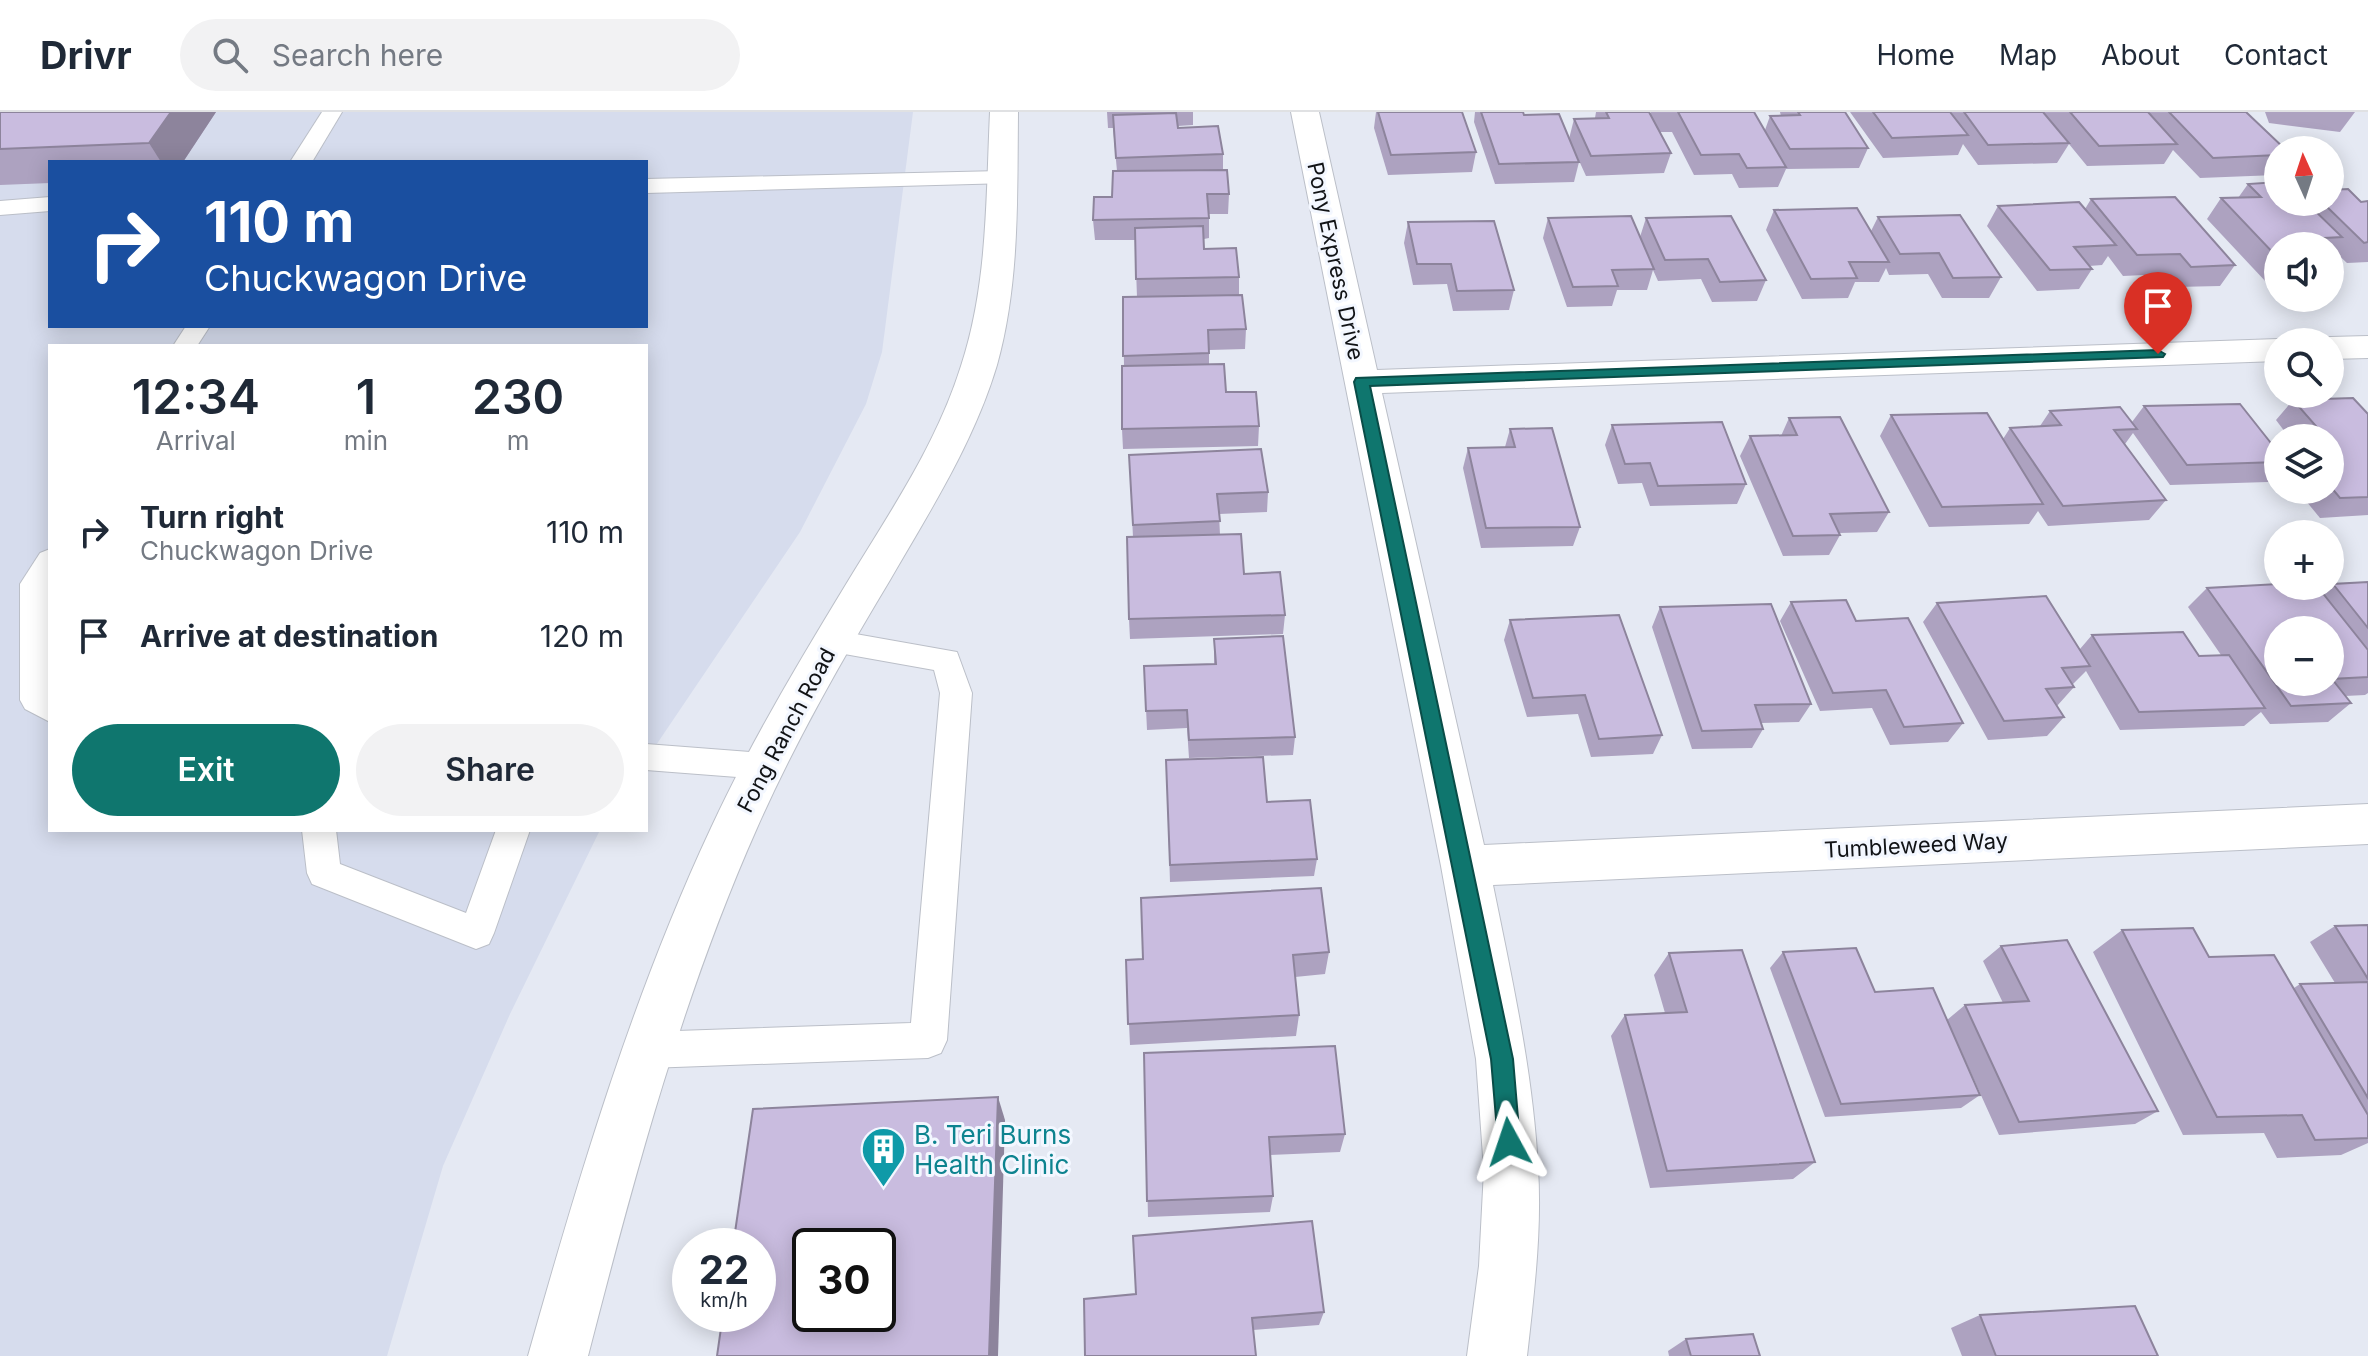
<!DOCTYPE html>
<html lang="en">
<head>
<meta charset="utf-8">
<style>
  :root { --surface:#fff; --page:#f2f2f3; --text:#1f2937; --muted:#747a83; --line:#e0e1e3; --accent:#0f766e }
  body { margin:0; font-family:Inter,sans-serif; background:var(--page); color:var(--text); height:100vh; display:flex; flex-direction:column; font-size:30px; white-space:nowrap }
  * { box-sizing:border-box; margin:0 }
  p { font-size:26px; color:var(--muted) }
  .icon { flex:none; width:44px; height:44px; fill:none; stroke:currentColor; stroke-width:2; stroke-linecap:round; stroke-linejoin:round }
  .map { position:relative; flex:1; overflow:hidden }
  .details { position:absolute; left:48px; top:232px; width:600px; height:488px; display:flex; flex-direction:column; background:var(--surface); border-radius:0px; box-shadow:0 4px 20px #0003 }
  .details>* { flex:none }
  .top-card { position:absolute; left:48px; top:48px; width:600px; height:168px; border-radius:0px; box-shadow:0 4px 20px #0003; background:#1a4fa0; color:#fff; overflow:hidden }
  .needle { width:52px; rotate:357deg }
  .buttons { position:absolute; left:2264px; top:24px; display:grid; gap:16px }
  .buttons a { display:grid; place-items:center; width:80px; height:80px; border-radius:50%; background:var(--surface); box-shadow:0 4px 20px #0003; font-size:40px }
  .speed { position:absolute; left:672px; top:1116px; display:flex; gap:16px; font-size:40px; font-weight:700; text-align:center }
  .speed>* { display:grid; place-content:center; width:104px; height:104px; border-radius:50%; background:var(--surface); box-shadow:0 4px 20px #0003; line-height:1 }
  .speed small { font-size:20px; font-weight:400 }
  .speed .limit { border:4px solid #111; border-radius:12px; background:#fff; color:#111 }
  .pin { position:absolute; display:grid; place-items:center; width:68px; height:68px; color:#fff; margin:-82px -34px; border-radius:50% 50% 50% 0; rotate:-45deg; box-shadow:0 0 8px #0007 }
  .pin .icon { rotate:45deg }
  .me { position:absolute; width:88px; margin:-44px; rotate:355deg; stroke-linejoin:round; filter:drop-shadow(0 0 6px #0008) }
  .turn { display:flex; align-items:center; gap:28px; height:168px; padding:0 24px; font-size:36px }
  .turn .icon { width:104px; height:104px; stroke-width:2.5 }
  .turn b { display:block; font-size:56px; line-height:68px }
  .eta { display:flex; justify-content:space-evenly; align-items:center; height:136px; text-align:center }
  .eta b { font-size:48px; font-weight:600; line-height:56px }
  .action { display:flex; gap:16px; margin-top:auto; padding:16px 24px }
  .action a { flex:1; height:92px; border-radius:48px; background:var(--accent); color:#fff; font-size:32px; font-weight:600; line-height:92px; text-align:center }
  .action a+a { background:var(--page); color:var(--text) }
  ul { padding:0; list-style:none }
  li { display:flex; align-items:center; gap:24px; height:104px; padding:0 24px }
  li div { flex:1 }
  li b { display:block; font-size:30px }
  li em { font-style:normal }
  header { display:flex; align-items:center; gap:48px; box-sizing:border-box; height:112px; padding:0 40px; background:var(--surface); border-bottom:2px solid var(--line) }
  header strong { font-size:38px }
  nav { display:flex; gap:44px; margin-inline-start:auto; font-size:28px }
  .search { width:560px; height:72px; background:var(--page); display:flex; align-items:center; gap:20px; box-sizing:border-box; padding:0 28px; border-radius:44px; color:var(--muted); font-size:30px }
  .map>svg:first-child { display:block }
  .built { fill:#d6dced; fill-rule:evenodd }
  .lines { fill:none; stroke-linecap:round; stroke-linejoin:round }
  .lane-casing { stroke:#bbbfc8; stroke-width:2 }
  .street-casing { stroke:#bbbfc8; stroke-width:2 }
  .lane { fill:#fff; fill-rule:evenodd }
  .street { fill:#fff; fill-rule:evenodd }
  .wall { fill:#ada2c0 }
  .shaded-wall { fill:#8d849c }
  .building { fill:#c9bcdf; stroke:#8d849c; stroke-width:2; fill-rule:evenodd }
  .route { fill:#0f766e; stroke:#0a4d48; stroke-width:2 }
  .labels { text-anchor:middle; stroke-width:6; stroke-linejoin:round; paint-order:stroke }
  .street-label { font-size:22px; fill:#111316; stroke:#f3f7ff }
  .near-culture-label { font-size:26px; fill:#0d838f; stroke:#f3f7ff; text-anchor:start }
</style>
</head>
<body>
<header>
<strong>Drivr</strong>
<div class="search"><svg class="icon" aria-label="search" viewBox="0 0 24 24"><circle cx="10" cy="10" r="6"/><path d="M15 15l6 6"/></svg>Search here</div>
<nav><a>Home</a><a>Map</a><a>About</a><a>Contact</a></nav>
</header>
<div class="map">
<svg width="2368" height="1244" viewBox="0 0 2368 1244">
  <rect width="100%" height="100%" fill="#e5e9f3"/>
  <path class="built" d="M0 0H913L882 240 866 292 800 420 646 648V234H50V718H600L510 902 443 1054 387 1244H0ZM50 50H646V214H50Z"/>
  <g class="lines">
    <defs>
      <g id="lane">
        <path d="M322 0H342L312 50H290Z"/>
        <path d="M1001 59 1009 61 1012 66 1009 71 646 81V67Z"/>
        <path d="M50 85V99L0 103V89Z"/>
        <path d="M186 214H210L197 234H173Z"/>
        <path d="M50 437V610L25 597 20 588V472L40 441Z"/>
        <path d="M833 518 957 540 972 581 947 928 941 941 928 946 648 956 635 951 629 938 635 925 648 920 911 911 940 581 934 558 822 538 818 530 822 522Z"/>
        <path d="M646 632 763 641 775 645 779 654 775 663 763 667 646 658Z"/>
        <path d="M302 718H336L340 752 466 801 496 718H530L494 821 489 832 476 837 312 772 307 761Z"/>
      </g>
      <g id="street">
        <path d="M990 0H1018C1017 84 1020 171 997 253 974 330 930 399 890 468 842 548 795 630 757 716 682 885 634 1065 588 1244H528C579 1064 632 885 711 716 750 632 797 553 845 474 888 403 936 334 961 254 988 172 986 85 990 0Z"/>
        <path d="M1291 0H1319L1377 258 2278 227 2289 230H2278V249L1382 281 1484 733 2368 692V732L1493 773C1512 867 1533 960 1538 1056 1542 1118 1534 1182 1527 1244H1467L1479 1154 1484 1058 1476 947 1441 754Z"/>
        <path d="M2368 224V246L2330 247V230H2317L2330 225Z"/>
      </g>
    </defs>
    <use href="#lane" class="lane-casing"/>
    <use href="#street" class="street-casing"/>
    <use href="#lane" class="lane"/>
    <use href="#street" class="street"/>
  </g>
  <g class="wall">
    <path d="M0 0H216L183 50H50V71L0 73Z"/>
    <path d="M1107 0H1193V13L1178 14V16L1223 42V58L1229 82 1228 102H1209V126L1204 127V137L1239 165V183L1246 217 1245 237 1209 238V252L1226 280 1259 314 1258 334 1123 337 1122 317 1124 254 1123 185H1137L1135 128H1095L1093 108 1112 85 1117 59 1113 16H1108Z"/>
    <path d="M1376 0H1462L1476 40 1472 60 1388 63 1374 16Z"/>
    <path d="M1475 0H1523L1524 3 1569 27 1574 7 1595 6 1596 0H1649L1650 2 1651 0H1754L1765 18 1770 4H1781L1780 0H1845L1868 36 1859 56 1786 57 1778 75 1739 76 1732 62 1694 63 1672 20H1660L1671 41 1664 61 1586 64 1571 31 1579 50 1574 70 1495 72 1474 10Z"/>
    <path d="M1850 0H2246L2278 38V60L2276 63 2200 66 2173 38 2164 52 2087 54 2069 32 2057 51 1978 53 1963 32 1958 43 1883 46Z"/>
    <path d="M2265 0H2355L2340 20 2269 11Z"/>
    <path d="M2248 72 2278 90 2368 89V150L2347 151 2332 137 2330 140V134H2278V171H2267L2207 107 2221 86H2238Z"/>
    <path d="M2091 87 2235 153 2220 174 2176 175 2166 162 2123 164 2108 144 2102 153 2089 154 2092 157 2079 177 2037 179 1987 114 1998 94 2085 97Z"/>
    <path d="M1774 98 1871 119 1878 105 2001 165 1989 186H1942L1928 162 1889 163 1886 156 1879 170H1855L1848 186 1802 187 1766 118Z"/>
    <path d="M1548 106 1640 125 1646 106 1766 168 1757 189 1712 190 1701 167 1658 169 1653 158 1647 178H1617L1612 194 1567 195 1543 126Z"/>
    <path d="M1408 110 1514 178 1509 198 1453 199 1447 172 1413 173 1404 131Z"/>
    <path d="M2293 288 2368 302V403L2320 406 2297 378H2330V326H2285L2288 324 2276 308Z"/>
    <path d="M2144 294 2276 337 2278 334V359L2268 370 2170 373 2133 321 2125 332 2166 388 2149 408 2048 414 2038 399 2029 412 1929 415 1880 324 1891 303 2003 327 2010 316 2040 314 2050 299 2132 310Z"/>
    <path d="M1789 306 1889 400 1877 420 1839 421 1840 423 1829 443 1783 444 1740 344 1750 324H1781Z"/>
    <path d="M1612 313 1746 372 1737 392 1650 394 1642 371 1618 372 1605 333Z"/>
    <path d="M1510 317 1580 415 1573 434 1481 436 1463 356 1468 336 1505 335Z"/>
    <path d="M1129 343 1268 380 1267 400 1219 402 1220 423 1244 462 1285 503 1283 522 1130 527 1129 507 1133 425Z"/>
    <path d="M2368 470V581L2365 583 2345 584 2351 591 2328 610 2270 612 2261 600 2244 614 2120 618 2086 559 2072 573 2074 575 2057 594 2064 605 2047 624 1988 628 1923 510 1937 491 2080 537 2092 523 2199 544 2221 543 2188 495 2207 476 2323 481 2333 472Z"/>
    <path d="M1791 490 1856 509 1963 611 1948 630 1890 633 1872 596 1820 599 1780 509Z"/>
    <path d="M1660 495 1811 592 1799 610 1761 611 1763 617 1752 636 1692 637 1652 515Z"/>
    <path d="M1510 508 1662 623 1653 642 1591 645 1578 602 1527 605 1504 528Z"/>
    <path d="M1214 527 1295 625 1293 643 1189 646 1187 616 1147 618 1144 554 1214 552Z"/>
    <path d="M1166 648 1267 690 1317 747 1314 764 1170 770Z"/>
    <path d="M2368 813V1031L2341 1043 2277 1046 2264 1021 2183 1023 2093 840 2122 818 2209 845 2294 876 2300 872 2335 871 2310 830 2335 814Z"/>
    <path d="M2001 834 2158 999 2135 1012 1999 1023 1947 908 1965 893 2003 891 1983 849Z"/>
    <path d="M1329 840 1325 862 1295 865 1299 903 1296 924 1130 933 1126 848Z"/>
    <path d="M1783 840 1875 880 1980 983 1961 996 1825 1005 1770 856Z"/>
    <path d="M1669 841 1815 1050 1793 1067 1650 1076 1611 924 1625 903 1665 901 1654 863Z"/>
    <path d="M1144 941 1345 1022 1340 1040 1270 1043 1273 1084 1270 1100 1148 1105Z"/>
    <path d="M1084 1187 1324 1200 1319 1213 1253 1218Z"/>
    <path d="M1980 1203 2158 1244H1962L1951 1216Z"/>
    <path d="M1686 1227 1760 1244H1669L1668 1239Z"/>
  </g>
  <g class="shaded-wall">
    <path d="M171 0H216L183 50H161L149 31Z"/>
    <path d="M998 985 1005 1008 998 1244H989Z"/>
  </g>
  <g class="building">
    <path d="M0 0H171L149 31 0 37Z"/>
    <path d="M1378 0H1462L1476 40 1391 43Z"/>
    <path d="M1481 0H1523L1524 3 1559 2 1579 50 1499 52Z"/>
    <path d="M1606 0H1649L1671 41 1591 44 1574 7 1609 6Z"/>
    <path d="M1678 0H1754L1786 55 1747 56 1739 42 1701 43Z"/>
    <path d="M1798 0H1845L1868 36 1790 37 1770 4 1800 3Z"/>
    <path d="M1873 0H1950L1968 23 1892 26Z"/>
    <path d="M1964 0H2043L2069 31 1988 33Z"/>
    <path d="M2070 0H2148L2177 32 2099 34Z"/>
    <path d="M2169 0H2246L2286 38H2278V43L2213 46Z"/>
    <path d="M1176 1 1178 16 1218 14 1223 42 1116 46 1113 3Z"/>
    <path d="M1227 58 1229 82H1207L1209 106 1093 108 1094 85H1112L1113 59Z"/>
    <path d="M2278 70V90H2306L2342 125 2304 127 2312 134H2278V146L2221 86 2261 85 2248 72Z"/>
    <path d="M2348 77 2361 90 2368 89V130L2364 131 2322 90H2330V78Z"/>
    <path d="M2175 85 2235 153 2191 155 2180 142 2137 143 2091 87Z"/>
    <path d="M2079 90 2116 133 2074 135 2092 157 2050 158 1998 94Z"/>
    <path d="M1857 96 1889 150H1849L1857 166 1811 167 1774 98Z"/>
    <path d="M1960 103 2001 165 1953 166 1939 141 1900 142 1878 105Z"/>
    <path d="M1631 104 1654 157 1612 158 1618 174 1573 175 1548 106Z"/>
    <path d="M1731 104 1766 168 1720 170 1708 147 1665 148 1646 106Z"/>
    <path d="M1494 109 1514 178 1457 179 1451 152H1417L1408 110Z"/>
    <path d="M1203 114 1204 137 1236 136 1239 165 1136 167 1135 116Z"/>
    <path d="M1242 183 1246 217 1208 218 1209 241 1123 244V185Z"/>
    <path d="M1224 252 1226 280H1256L1259 314 1122 317V254Z"/>
    <path d="M2353 286 2368 302V385L2340 386 2330 374V326H2290L2288 324 2323 322 2293 288Z"/>
    <path d="M2240 292 2278 340V350L2187 353 2144 294Z"/>
    <path d="M2120 295 2137 317 2114 318 2166 388 2063 394 2010 316 2061 313 2050 299Z"/>
    <path d="M1987 301 2043 392 1942 395 1891 303Z"/>
    <path d="M1840 305 1889 400 1830 402 1840 423 1793 424 1750 324 1797 323 1789 306Z"/>
    <path d="M1722 310 1746 372 1658 374 1650 351 1625 352 1612 313Z"/>
    <path d="M1552 316 1580 415 1486 416 1468 336 1515 335 1510 317Z"/>
    <path d="M1261 337 1268 380 1217 382 1220 409 1133 413 1129 343Z"/>
    <path d="M1241 422 1244 462 1280 460 1285 503 1129 507 1127 425Z"/>
    <path d="M2368 470V516L2333 472Z"/>
    <path d="M2278 472V474H2317L2368 538V565L2332 567 2351 591 2291 594 2207 476ZM2278 518H2330V570H2278Z"/>
    <path d="M2046 484 2090 554 2062 556 2074 575 2046 577 2064 605 2004 609 1937 491Z"/>
    <path d="M1846 488 1856 509 1908 506 1963 611 1904 615 1886 578 1833 581 1791 490Z"/>
    <path d="M1771 492 1811 592 1755 593 1763 617 1702 619 1660 495Z"/>
    <path d="M1619 503 1662 623 1599 627 1585 583 1533 586 1510 508Z"/>
    <path d="M2183 520 2199 544 2229 543 2265 596 2139 600 2092 523Z"/>
    <path d="M1283 524 1295 625 1189 628 1187 598 1146 599 1144 554 1216 552 1214 527Z"/>
    <path d="M1263 645 1267 690 1310 688 1317 747 1170 753 1166 648Z"/>
    <path d="M1321 776 1329 840 1293 843 1299 903 1128 912 1126 848 1143 847 1141 786Z"/>
    <path d="M2368 813V867L2335 814Z"/>
    <path d="M2193 816 2209 845 2274 843 2368 1003V1026L2315 1028 2302 1003 2217 1005 2122 818Z"/>
    <path d="M2067 828 2158 999 2019 1010 1965 893 2029 889 2001 834Z"/>
    <path d="M1856 836 1875 880 1933 876 1980 983 1841 992 1783 840Z"/>
    <path d="M1742 838 1815 1050 1667 1059 1625 903 1687 900 1669 841Z"/>
    <path d="M2368 870V986L2300 872Z"/>
    <path d="M1335 934 1345 1022 1269 1025 1273 1084 1147 1089 1144 941Z"/>
    <path d="M998 985 989 1244H717L723 1202H758V1134H733L753 997ZM810 1134H878V1202H810Z"/>
    <path d="M1312 1109 1324 1200 1252 1206 1256 1244H1085L1084 1187 1136 1182 1133 1124Z"/>
    <path d="M2135 1194 2158 1244H1996L1980 1203Z"/>
    <path d="M1753 1222 1760 1244H1691L1686 1227Z"/>
  </g>
  <path class="route" d="M2158 238 2165 242 2163 245 1370 274 1513 947 1520 1030 1517 1038 1509 1041 1501 1038 1498 1030 1491 947 1354 270 1356 266Z"/>
  <defs>
    <symbol id="building-pin" viewBox="-11 -11 22 30"><path d="M0 17L-7.5 6A9.5 9.5 0 1 1 7.5 6Z" fill="#0f9aa8" stroke="#f3f7ff"/><path d="M-4-6H4V6H1V3H-1V6H-4ZM-2.5-4.3h1.7v1.8h-1.7ZM.8-4.3h1.7v1.8H.8ZM-2.5-1h1.7V.8h-1.7ZM.8-1h1.7V.8H.8Z" fill="#fff"/></symbol>
  </defs>
  <g fill-rule="evenodd">
    <use href="#building-pin" x="858" y="1012" width="51" height="69"/>
  </g>
  <g class="labels">
    <g class="street-label">
      <text transform="translate(1336 149) rotate(78)" y="8">Pony Express Drive</text>
      <text transform="translate(786 618) rotate(-62)" y="8">Fong Ranch Road</text>
      <text transform="translate(1916 733) rotate(-3)" y="8">Tumbleweed Way</text>
    </g>
    <g class="near-culture-label">
      <text x="914" y="1032">B. Teri Burns<tspan x="914" dy="30">Health Clinic</tspan></text>
    </g>
  </g>
</svg>
<div class="buttons">
<a><svg class="needle" viewBox="-14 -14 28 28"><path d="M0-13l5 13h-10z" fill="#e53935"/><path d="M0 13l5-13h-10z" fill="#747a83"/></svg></a>
<a><svg class="icon" aria-label="sound" viewBox="0 0 24 24"><path d="M4 9h4l5-4v14l-5-4H4zM17 9q2 3 0 6"/></svg></a>
<a><svg class="icon" aria-label="search" viewBox="0 0 24 24"><circle cx="10" cy="10" r="6"/><path d="M15 15l6 6"/></svg></a>
<a><svg class="icon" aria-label="layers" viewBox="0 0 24 24"><path d="M12 4l9 5-9 5-9-5zM3 14l9 5 9-5"/></svg></a>
<a>+</a>
<a>−</a>
</div>
<div class="speed"><div>22<small>km/h</small></div><div class="limit">30</div></div>
<div class="pin" style="left:2158px;top:242px;background:#d93025"><svg class="icon" aria-label="arrive" viewBox="0 0 24 24"><path d="M6 21V4h12l-3 4 3 4H6"/></svg></div>
<svg class="me" style="left:1509px;top:1030px" viewBox="-20 -20 40 40"><path d="M0-17L14 15 0 8-14 15z" fill="#0f766e" stroke="#fff" stroke-width="4"/></svg>
<div class="top-card">
<div class="turn"><svg class="icon" aria-label="right" viewBox="0 0 24 24"><path d="M7 20v-9h11M14 6l5 5-5 5"/></svg><div><b>110 m</b>Chuckwagon Drive</div></div>
</div>
<section class="details">
<div class="eta">
<div><b>12:34</b><p>Arrival</p></div>
<div><b>1</b><p>min</p></div>
<div><b>230</b><p>m</p></div>
</div>
<ul>
<li><svg class="icon" aria-label="right" viewBox="0 0 24 24"><path d="M7 20v-9h11M14 6l5 5-5 5"/></svg><div><b>Turn right</b><p>Chuckwagon Drive</p></div><em>110 m</em></li>
<li><svg class="icon" aria-label="arrive" viewBox="0 0 24 24"><path d="M6 21V4h12l-3 4 3 4H6"/></svg><div><b>Arrive at destination</b></div><em>120 m</em></li>
</ul>
<div class="action"><a>Exit</a><a>Share</a></div>
</section>
</div>
</body>
</html>
